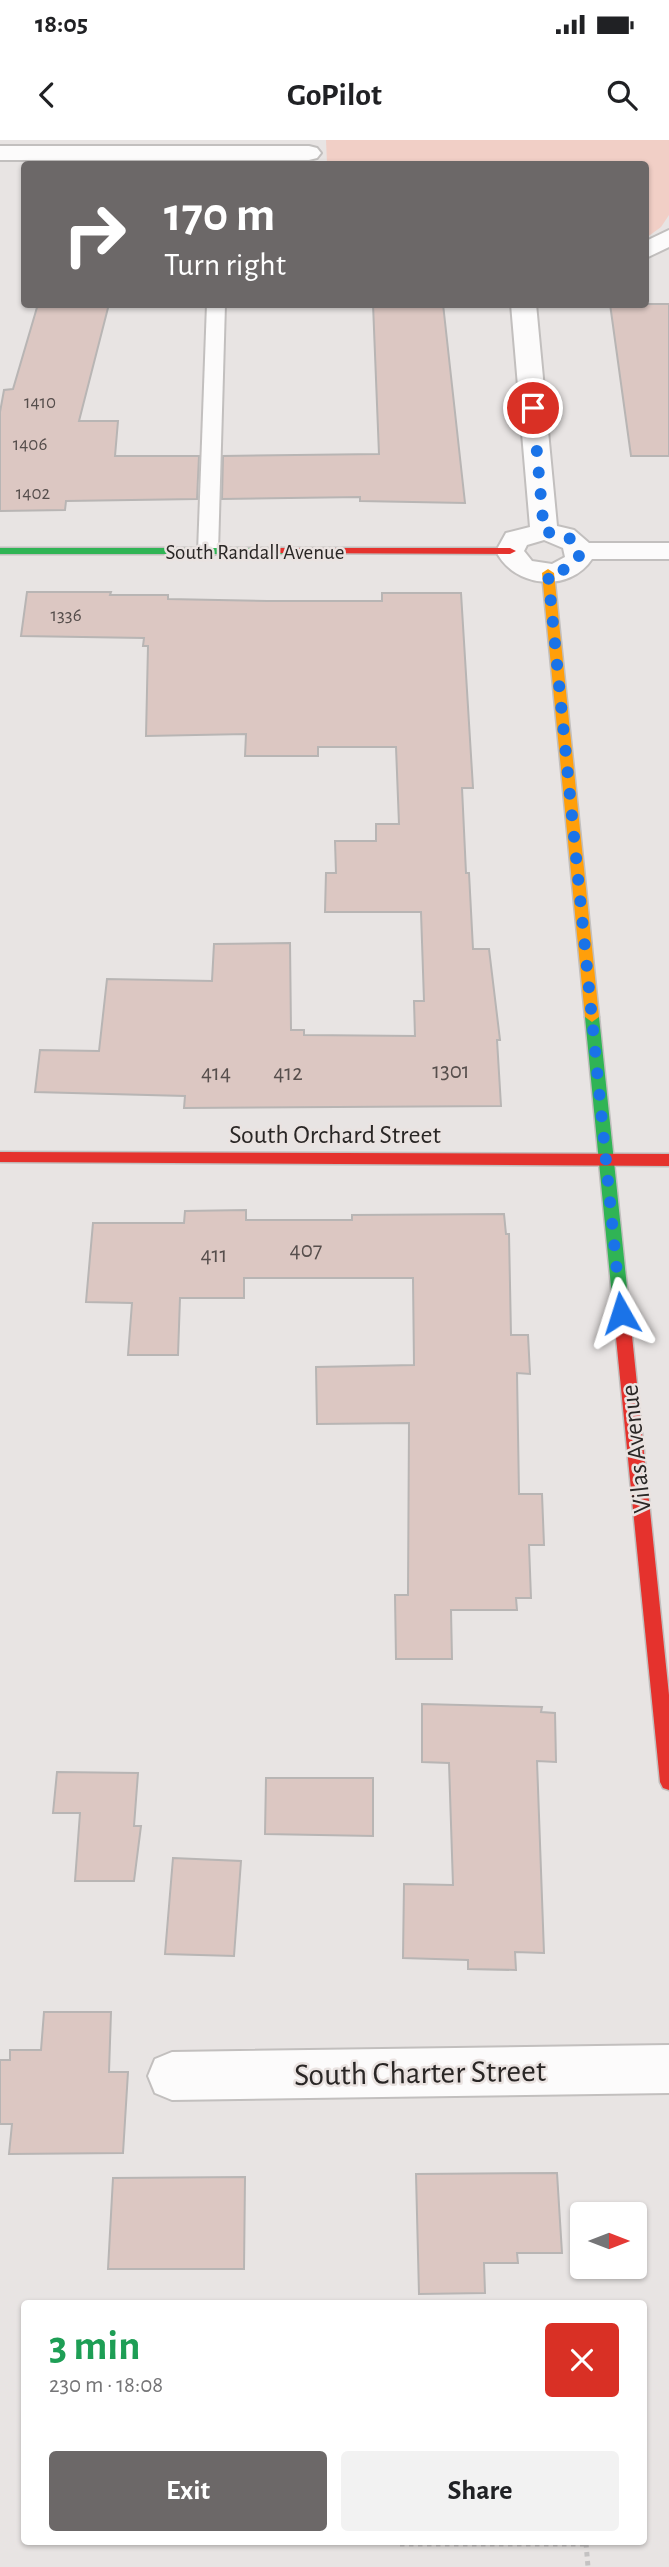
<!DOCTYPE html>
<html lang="en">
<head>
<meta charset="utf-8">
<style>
  :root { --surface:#fff; --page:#f2f2f2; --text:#202124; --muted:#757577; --accent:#6c6868 }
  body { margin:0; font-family:"Alegreya Sans",sans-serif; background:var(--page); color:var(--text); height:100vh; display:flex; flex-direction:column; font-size:26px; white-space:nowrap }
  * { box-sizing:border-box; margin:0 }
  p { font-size:23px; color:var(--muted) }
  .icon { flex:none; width:38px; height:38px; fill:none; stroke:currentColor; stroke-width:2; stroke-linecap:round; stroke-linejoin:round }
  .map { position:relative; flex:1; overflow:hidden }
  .drawer { position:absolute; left:21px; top:2160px; width:626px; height:245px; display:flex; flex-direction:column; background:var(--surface); border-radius:7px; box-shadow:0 2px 5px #0004 }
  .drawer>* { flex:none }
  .top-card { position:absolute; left:21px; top:21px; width:628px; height:147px; border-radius:7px; box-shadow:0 2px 5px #0004; background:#6c6868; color:#fff; overflow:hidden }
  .needle { width:46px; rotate:90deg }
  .tools { position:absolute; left:570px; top:2062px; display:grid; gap:14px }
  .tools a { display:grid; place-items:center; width:77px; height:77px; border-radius:7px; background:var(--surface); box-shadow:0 2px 5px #0004; font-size:35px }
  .pin { position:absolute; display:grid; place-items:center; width:60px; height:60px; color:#fff; margin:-30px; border:4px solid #fff; border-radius:50%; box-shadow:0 2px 7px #0007 }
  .me { position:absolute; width:77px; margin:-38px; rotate:354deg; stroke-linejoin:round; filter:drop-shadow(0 0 5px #0008) }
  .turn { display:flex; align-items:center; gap:24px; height:147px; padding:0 28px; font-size:32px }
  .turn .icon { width:91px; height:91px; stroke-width:2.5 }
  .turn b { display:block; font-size:49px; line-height:60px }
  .round { display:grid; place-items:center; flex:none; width:74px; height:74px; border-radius:7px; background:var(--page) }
  .overview { display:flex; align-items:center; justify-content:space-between; height:119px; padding:0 28px }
  h1 { font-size:42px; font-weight:700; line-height:52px; color:#1e9e55 }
  .action { display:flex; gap:14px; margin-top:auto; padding:14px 28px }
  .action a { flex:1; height:80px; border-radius:7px; background:var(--accent); color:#fff; font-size:28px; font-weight:700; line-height:80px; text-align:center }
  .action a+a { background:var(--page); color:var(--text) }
  .status { display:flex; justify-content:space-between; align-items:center; height:49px; padding:0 35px; background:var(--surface); direction:ltr }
  .status svg { height:19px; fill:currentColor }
  header { display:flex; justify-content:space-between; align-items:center; height:91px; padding:0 28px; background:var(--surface); font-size:32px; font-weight:700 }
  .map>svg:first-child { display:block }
  .green { fill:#f1cfc6 }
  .building { fill:#dcc7c2; stroke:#b8b5b4; stroke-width:2 }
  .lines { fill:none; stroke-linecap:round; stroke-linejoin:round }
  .lane-casing { stroke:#c2bfbe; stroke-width:4 }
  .street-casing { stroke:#c2bfbe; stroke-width:4 }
  .fast-casing { stroke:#c2bfbe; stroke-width:3 }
  .slow-casing { stroke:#c2bfbe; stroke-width:3 }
  .jam-casing { stroke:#c2bfbe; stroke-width:3 }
  .path { stroke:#c4c2c2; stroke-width:5; stroke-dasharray:4.5 4.5; stroke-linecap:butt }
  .lane { fill:#fcfbfb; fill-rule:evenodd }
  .street { fill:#fcfbfb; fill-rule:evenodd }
  .fast { fill:#30b455; fill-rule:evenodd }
  .slow { fill:#ff9f0a; fill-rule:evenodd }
  .jam { fill:#e5322d; fill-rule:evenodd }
  .route { stroke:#1a73e8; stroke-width:12; stroke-dasharray:0 21.6 }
  .labels { text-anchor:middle; stroke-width:5; stroke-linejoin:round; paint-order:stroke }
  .far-number-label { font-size:19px; fill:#564e4c }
  .far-street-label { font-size:21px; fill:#292625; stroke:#eae3e1 }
  .number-label { font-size:23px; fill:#564e4c }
  .street-label { font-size:26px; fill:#292625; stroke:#eae3e1 }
  .near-street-label { font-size:32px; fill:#292625; stroke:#eae3e1 }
</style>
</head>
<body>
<div class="status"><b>18:05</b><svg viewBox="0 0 49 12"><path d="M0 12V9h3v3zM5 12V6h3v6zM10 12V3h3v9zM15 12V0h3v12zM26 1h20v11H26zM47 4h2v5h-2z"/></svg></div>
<header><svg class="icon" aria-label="back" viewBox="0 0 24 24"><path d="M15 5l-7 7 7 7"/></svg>GoPilot<svg class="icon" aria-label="search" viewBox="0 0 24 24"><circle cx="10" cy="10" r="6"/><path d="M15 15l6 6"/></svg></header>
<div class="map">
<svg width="669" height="2427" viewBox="0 0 669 2427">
  <rect width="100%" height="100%" fill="#e8e4e3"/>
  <path class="green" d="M326 0H669V75L661 87 646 98V24H327Z"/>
  <g class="building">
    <path d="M38 164H109L79 281H118L115 316H199L197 359 66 361 65 370 0 371V272L4 250 13 249Z"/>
    <path d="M373 164H443L465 363 360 361V357L222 359 223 316 379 314Z"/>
    <path d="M610 164H669V316H631Z"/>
    <path d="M27 452H111L110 455H168V459L267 461H382V453H461L473 648H462L466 733H469L473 809H489L500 900H497L501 966 184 968 185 956 35 952 40 910 99 911 107 839 212 841 214 804 290 803 291 890H304V895L415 896 414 861H424L421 772H325L326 733H336L335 701H376V684H399L396 607H318V616H245L246 594 146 596 148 506H143L144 498 21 496Z"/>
    <path d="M246 1070V1080H352V1075L504 1074 506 1094H509L511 1195H528L530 1234 517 1233 519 1354H542L544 1405H529L531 1458H516L517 1470H451L452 1519H396L395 1455H408L409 1283 317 1284 316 1227 414 1225 413 1138H244V1158H180L178 1215H128L132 1163 86 1162 93 1083H184L185 1071Z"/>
    <path d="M422 1564 542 1567 541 1572 555 1573 556 1622 537 1621 544 1813 515 1812 516 1830 468 1829V1820L403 1818 404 1744 453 1745 449 1623 422 1622Z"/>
    <path d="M57 1632 138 1633 134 1686H141L134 1741H75L80 1673H53Z"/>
    <path d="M266 1638H373V1696L265 1694Z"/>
    <path d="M173 1718 241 1721 234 1816 165 1814Z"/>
    <path d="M44 1872H111L109 1932H128L123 2013 9 2014 12 1984H0V1920H10V1910H41Z"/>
    <path d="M557 2033 562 2113H517L518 2123H484L485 2153 419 2154 416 2034Z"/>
    <path d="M245 2037 244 2129H108L113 2038Z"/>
  </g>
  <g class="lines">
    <defs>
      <path id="lane" d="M207 164H225L218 412 208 418 198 412Z"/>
      <g id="street">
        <path d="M0 6H309L317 8 321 13 317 18 309 20H0Z"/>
        <path d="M669 90V107L646 118V101Z"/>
        <path d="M511 164H536L557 386 574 390 589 403H669V419H592C569 454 513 447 496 411L506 393 530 387ZM544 400 563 408 565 417 552 424 532 421 524 411 527 405Z"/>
        <path d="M669 1905V1953L172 1960 155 1953 148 1936 155 1919 172 1912Z"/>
      </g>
      <g id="fast">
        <path d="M0 408H281L287 411 281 414H0Z"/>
        <path d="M592 872 599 877 628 1157 625 1161H615L612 1157 585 877Z"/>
      </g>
      <path id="slow" d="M548 429 554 433 599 877 592 882 585 877 542 433Z"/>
      <g id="jam">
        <path d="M281 408H510L516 411 510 414 277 413V409Z"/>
        <path d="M0 1012 669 1014V1026L0 1022Z"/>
        <path d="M620 1151 625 1153 628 1157 669 1555V1650L663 1648 660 1642 612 1157 615 1153Z"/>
      </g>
    </defs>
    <use href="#lane" class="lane-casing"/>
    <use href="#street" class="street-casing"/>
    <use href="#fast" class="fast-casing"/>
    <use href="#slow" class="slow-casing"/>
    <use href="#jam" class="jam-casing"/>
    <g class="path">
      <path d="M586 2403 588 2427"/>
      <path d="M400 2404H586"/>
    </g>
    <use href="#lane" class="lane"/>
    <use href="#street" class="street"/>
    <use href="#fast" class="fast"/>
    <use href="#slow" class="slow"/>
    <use href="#jam" class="jam"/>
  </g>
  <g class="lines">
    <path class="route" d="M533 268 544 392C559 393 574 396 580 411 578 428 563 431 548 433L621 1173"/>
  </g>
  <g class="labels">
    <g class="far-number-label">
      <text x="40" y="268">1410</text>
      <text x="30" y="310">1406</text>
      <text x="33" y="359">1402</text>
      <text x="66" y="481">1336</text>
    </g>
    <g class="far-street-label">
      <text x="255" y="419">South Randall Avenue</text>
    </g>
    <g class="number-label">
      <text x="451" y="938">1301</text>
      <text x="216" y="940">414</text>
      <text x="288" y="940">412</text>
      <text x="306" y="1117">407</text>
      <text x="214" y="1122">411</text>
    </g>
    <g class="street-label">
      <text x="335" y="1003">South Orchard Street</text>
      <text transform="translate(635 1309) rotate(-96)" y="9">Vilas Avenue</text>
    </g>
    <g class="near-street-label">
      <text transform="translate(420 1932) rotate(-1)" y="11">South Charter Street</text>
    </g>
  </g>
</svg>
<div class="tools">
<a><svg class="needle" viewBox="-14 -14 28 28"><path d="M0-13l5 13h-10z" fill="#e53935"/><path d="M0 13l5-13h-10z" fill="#757577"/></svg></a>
</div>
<div class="pin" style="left:533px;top:268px;background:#d93025"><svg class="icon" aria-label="arrive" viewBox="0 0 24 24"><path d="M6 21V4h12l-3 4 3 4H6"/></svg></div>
<svg class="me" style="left:621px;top:1173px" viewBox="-20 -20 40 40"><path d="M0-17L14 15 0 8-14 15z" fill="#1a73e8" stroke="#fff" stroke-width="4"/></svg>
<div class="top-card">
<div class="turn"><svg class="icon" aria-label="right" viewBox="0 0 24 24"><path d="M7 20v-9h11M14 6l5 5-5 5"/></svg><div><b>170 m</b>Turn right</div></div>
</div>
<section class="drawer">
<div class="overview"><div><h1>3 min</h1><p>230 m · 18:08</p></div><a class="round" style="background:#d93025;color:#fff"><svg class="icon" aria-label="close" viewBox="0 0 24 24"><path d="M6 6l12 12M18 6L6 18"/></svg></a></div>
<div class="action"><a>Exit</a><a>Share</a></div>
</section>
</div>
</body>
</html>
